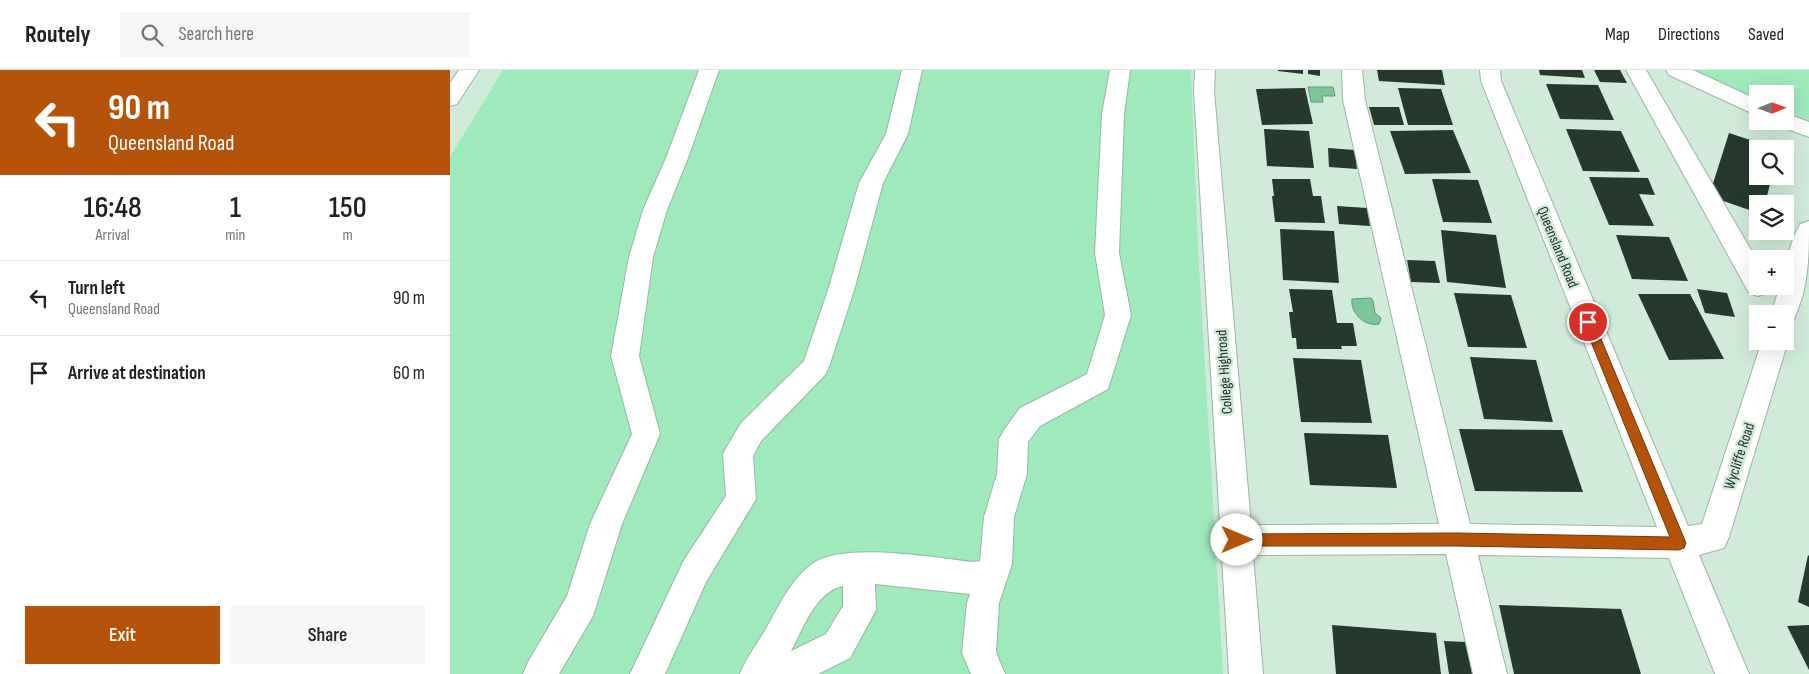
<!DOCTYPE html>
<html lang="en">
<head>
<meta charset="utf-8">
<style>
  :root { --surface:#fff; --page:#f6f6f6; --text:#202124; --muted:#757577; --line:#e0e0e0; --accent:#b45309 }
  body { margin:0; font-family:"Sofia Sans Condensed",sans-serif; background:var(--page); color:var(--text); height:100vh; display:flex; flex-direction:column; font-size:19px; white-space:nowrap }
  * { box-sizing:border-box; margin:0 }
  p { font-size:16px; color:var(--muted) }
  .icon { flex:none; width:28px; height:28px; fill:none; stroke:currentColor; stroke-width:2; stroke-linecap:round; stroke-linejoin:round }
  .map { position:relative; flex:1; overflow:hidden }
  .side { display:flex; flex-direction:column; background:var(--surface); width:450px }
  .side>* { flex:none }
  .guide { background:#b45309; color:#fff; overflow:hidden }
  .needle { width:32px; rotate:89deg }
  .tools { position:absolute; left:1299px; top:15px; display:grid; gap:10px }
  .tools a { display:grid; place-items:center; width:45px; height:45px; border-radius:0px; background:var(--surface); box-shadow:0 5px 20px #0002; font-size:25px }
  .pin { position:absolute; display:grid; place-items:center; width:42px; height:42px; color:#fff; margin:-21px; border:2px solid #fff; border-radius:50%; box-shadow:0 1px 5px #0007 }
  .me { position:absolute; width:55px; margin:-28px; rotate:90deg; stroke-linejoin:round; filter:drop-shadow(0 0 4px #0008) }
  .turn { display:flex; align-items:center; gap:18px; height:105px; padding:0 25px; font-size:22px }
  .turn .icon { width:65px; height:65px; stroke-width:2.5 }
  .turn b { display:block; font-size:35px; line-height:42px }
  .eta { display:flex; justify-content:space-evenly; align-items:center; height:85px; text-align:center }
  .eta b { font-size:30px; font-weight:600; line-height:35px }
  .primary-button { display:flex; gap:10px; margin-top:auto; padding:10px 25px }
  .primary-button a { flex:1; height:58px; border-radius:0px; background:var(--accent); color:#fff; font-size:20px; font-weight:600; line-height:58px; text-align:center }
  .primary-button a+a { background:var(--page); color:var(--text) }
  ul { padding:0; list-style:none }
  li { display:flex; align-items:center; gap:15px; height:75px; padding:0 25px; border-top:1px solid var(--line) }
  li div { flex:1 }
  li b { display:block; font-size:19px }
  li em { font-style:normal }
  header { display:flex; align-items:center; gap:30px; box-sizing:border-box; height:70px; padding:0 25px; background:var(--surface); border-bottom:1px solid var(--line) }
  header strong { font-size:24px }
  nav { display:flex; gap:28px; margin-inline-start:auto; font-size:18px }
  .search { width:350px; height:45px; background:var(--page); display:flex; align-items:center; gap:12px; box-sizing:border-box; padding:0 18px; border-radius:0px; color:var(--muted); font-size:19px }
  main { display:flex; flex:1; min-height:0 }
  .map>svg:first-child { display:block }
  .green { fill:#9eeabb }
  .water { fill:#7bc799; stroke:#619977 }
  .building { fill:#253a2d }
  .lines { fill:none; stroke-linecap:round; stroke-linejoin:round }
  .minor-casing { stroke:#9bb4a4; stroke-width:2 }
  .major-casing { stroke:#9bb4a4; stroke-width:2 }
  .minor { fill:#fff; fill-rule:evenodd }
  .major { fill:#fff; fill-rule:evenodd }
  .route { fill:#b45309; stroke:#753606 }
  .labels { text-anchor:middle; stroke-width:5; stroke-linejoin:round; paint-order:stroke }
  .street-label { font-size:15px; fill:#242e28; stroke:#d1ebda }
</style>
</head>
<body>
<header>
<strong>Routely</strong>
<div class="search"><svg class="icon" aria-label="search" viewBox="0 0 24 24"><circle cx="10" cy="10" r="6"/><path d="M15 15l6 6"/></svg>Search here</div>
<nav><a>Map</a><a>Directions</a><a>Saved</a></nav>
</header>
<main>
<section class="side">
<div class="guide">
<div class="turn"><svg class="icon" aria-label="left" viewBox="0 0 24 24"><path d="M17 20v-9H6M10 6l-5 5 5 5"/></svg><div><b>90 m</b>Queensland Road</div></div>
</div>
<div class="eta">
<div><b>16:48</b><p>Arrival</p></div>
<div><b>1</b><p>min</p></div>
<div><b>150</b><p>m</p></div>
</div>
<ul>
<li><svg class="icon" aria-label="left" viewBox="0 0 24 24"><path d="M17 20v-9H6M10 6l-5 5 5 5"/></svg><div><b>Turn left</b><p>Queensland Road</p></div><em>90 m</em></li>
<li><svg class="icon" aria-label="arrive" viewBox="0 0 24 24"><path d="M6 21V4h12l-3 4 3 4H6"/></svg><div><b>Arrive at destination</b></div><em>60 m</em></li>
</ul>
<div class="primary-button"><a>Exit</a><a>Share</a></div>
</section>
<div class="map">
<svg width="1359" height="604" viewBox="0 0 1359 604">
  <rect width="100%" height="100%" fill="#d1ebda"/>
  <g class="green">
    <path d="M53 0H741L748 177 773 604H0V87Z"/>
    <path d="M1239 0H1359V52L1335 43V24H1308L1307 31Z"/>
  </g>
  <g class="water">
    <path d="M858 17H883L885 26H872L873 32H861Z"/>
    <path d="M921 228 923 231 925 243 931 248 929 254C915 257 900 243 902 229Z"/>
  </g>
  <g class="building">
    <path d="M828 0H853V4L828 1Z"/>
    <path d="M858 0H870V6L858 4Z"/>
    <path d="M927 0H992L995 15 929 11Z"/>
    <path d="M1089 0H1132L1135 8 1090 5Z"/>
    <path d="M1144 0H1170L1177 13 1150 12Z"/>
    <path d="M1096 14 1148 15 1164 50 1110 49Z"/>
    <path d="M855 18 863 54 812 55 806 19Z"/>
    <path d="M948 18 991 19 1003 55H958Z"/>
    <path d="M919 37H949L954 55H924Z"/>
    <path d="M814 59 859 61 864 98 817 96Z"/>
    <path d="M1116 59 1171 61 1190 102 1133 101Z"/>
    <path d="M1003 60 1021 103 955 104 940 61Z"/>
    <path d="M1279 63 1325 78 1308 79V106H1322L1315 134H1308V143L1259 126Z"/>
    <path d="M878 78 905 80 907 99 879 97Z"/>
    <path d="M1139 107 1198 108 1205 125 1189 124 1204 156 1159 155Z"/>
    <path d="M822 109H860L863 126H871L875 153 825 152 822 126H824Z"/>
    <path d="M982 109 1028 110 1042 153 993 152Z"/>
    <path d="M887 136 917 138 920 156 889 154Z"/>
    <path d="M830 159 884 161 889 213 833 210Z"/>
    <path d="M991 160 1046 165 1056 218 997 212Z"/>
    <path d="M1166 165 1219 167 1238 211 1182 209Z"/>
    <path d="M957 190 985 191 990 213 961 212Z"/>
    <path d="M839 219 882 220 887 253H903L907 276H891L892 279H847L846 268H842L839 242H843Z"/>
    <path d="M1247 219 1277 223 1285 247 1255 243Z"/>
    <path d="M1004 223 1061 225 1077 278 1018 277Z"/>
    <path d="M1188 224H1240L1274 289 1219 290Z"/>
    <path d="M1020 287 1086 290 1103 352 1034 349Z"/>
    <path d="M843 288 911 290 922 353 851 352Z"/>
    <path d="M1009 359 1112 360 1133 422 1025 421Z"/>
    <path d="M854 363 938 365 947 418 860 415Z"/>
    <path d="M1358 485 1359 486V537L1348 532Z"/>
    <path d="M1049 535 1171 539 1191 604H1064Z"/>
    <path d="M882 555 986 563 991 604H886Z"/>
    <path d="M1359 555V600L1337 556Z"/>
    <path d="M994 571 1017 572 1022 604H999Z"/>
  </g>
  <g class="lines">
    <defs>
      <g id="minor">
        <path d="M249 0H269L238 88 217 140 203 187 189 286 210 364 172 454 143 546 109 604H73L78 592 117 526 140 454 182 364 161 286 179 187 193 140 216 88Z"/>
        <path d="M452 0H472L458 64 433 113 405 217 379 297 375 305 311 371 303 386 306 429 256 512 215 604H180L234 490 276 426 273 384 278 375 291 353 354 291 379 217 409 113 436 64Z"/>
        <path d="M660 0H680L674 44 669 183 681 245 658 319 590 356 578 372 577 404 564 447 562 494 549 533 546 582 555 604H521L512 583 517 533 520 524 425 514 426 540 400 588 368 604H290C297 586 309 572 318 555 331 532 341 510 362 494 392 471 486 488 523 492L530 491 534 447 547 404 549 369 554 360 570 338 637 304 655 245 645 183 652 44ZM393 516V536L376 564 341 581C353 559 365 522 393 516Z"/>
        <path d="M745 0H765L764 21 801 455 989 454 893 30 892 0H912L915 30 1020 454 1207 457 1031 11 1030 0H1050L1051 11 1238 456 1252 454 1312 271H1335V264L1338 271 1279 467 1274 478 1249 485 1299 604H1265L1219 488 1028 485 1057 604H1023L996 484 803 485 813 604H779L744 21Z"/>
        <path d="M1176 0H1196L1308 192V216H1321L1317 223 1308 226 1299 223Z"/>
        <path d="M1216 0H1243L1308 30V46L1219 5Z"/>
        <path d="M1335 43 1359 52V67L1327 55 1325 51H1335Z"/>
        <path d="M1359 151C1359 187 1359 218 1343 251L1335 254V244H1321L1330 216H1335C1335 195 1340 172 1350 154Z"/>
      </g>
      <path id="major" d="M9 0H29L7 34 0 36V13Z"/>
    </defs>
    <use href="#minor" class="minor-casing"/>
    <use href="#major" class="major-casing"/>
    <use href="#minor" class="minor"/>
    <use href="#major" class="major"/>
  </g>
  <path class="route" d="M1138 247 1144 252 1236 473 1234 478 1229 480 1008 476H787L782 475 780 470 782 466 787 464 1008 463 1220 467 1133 252Z"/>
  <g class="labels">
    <g class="street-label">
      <text transform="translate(1108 177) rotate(68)" y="5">Queensland Road</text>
      <text transform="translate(774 302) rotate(-94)" y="5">College Highroad</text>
      <text transform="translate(1289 386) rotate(-72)" y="5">Wycliffe Road</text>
    </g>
  </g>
</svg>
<div class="tools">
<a><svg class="needle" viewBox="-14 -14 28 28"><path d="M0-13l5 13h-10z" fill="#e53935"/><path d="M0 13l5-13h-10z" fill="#757577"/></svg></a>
<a><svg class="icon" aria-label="search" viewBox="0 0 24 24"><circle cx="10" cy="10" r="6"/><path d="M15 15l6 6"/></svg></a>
<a><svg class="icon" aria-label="layers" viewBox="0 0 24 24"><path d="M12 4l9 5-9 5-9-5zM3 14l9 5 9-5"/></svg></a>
<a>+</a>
<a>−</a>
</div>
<div class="pin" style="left:1138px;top:252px;background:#d93025"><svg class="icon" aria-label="arrive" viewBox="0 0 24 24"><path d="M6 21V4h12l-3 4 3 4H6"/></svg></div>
<svg class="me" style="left:787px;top:470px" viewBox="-20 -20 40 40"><circle r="19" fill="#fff"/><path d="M0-13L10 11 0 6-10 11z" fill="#b45309"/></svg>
</div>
</main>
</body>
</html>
